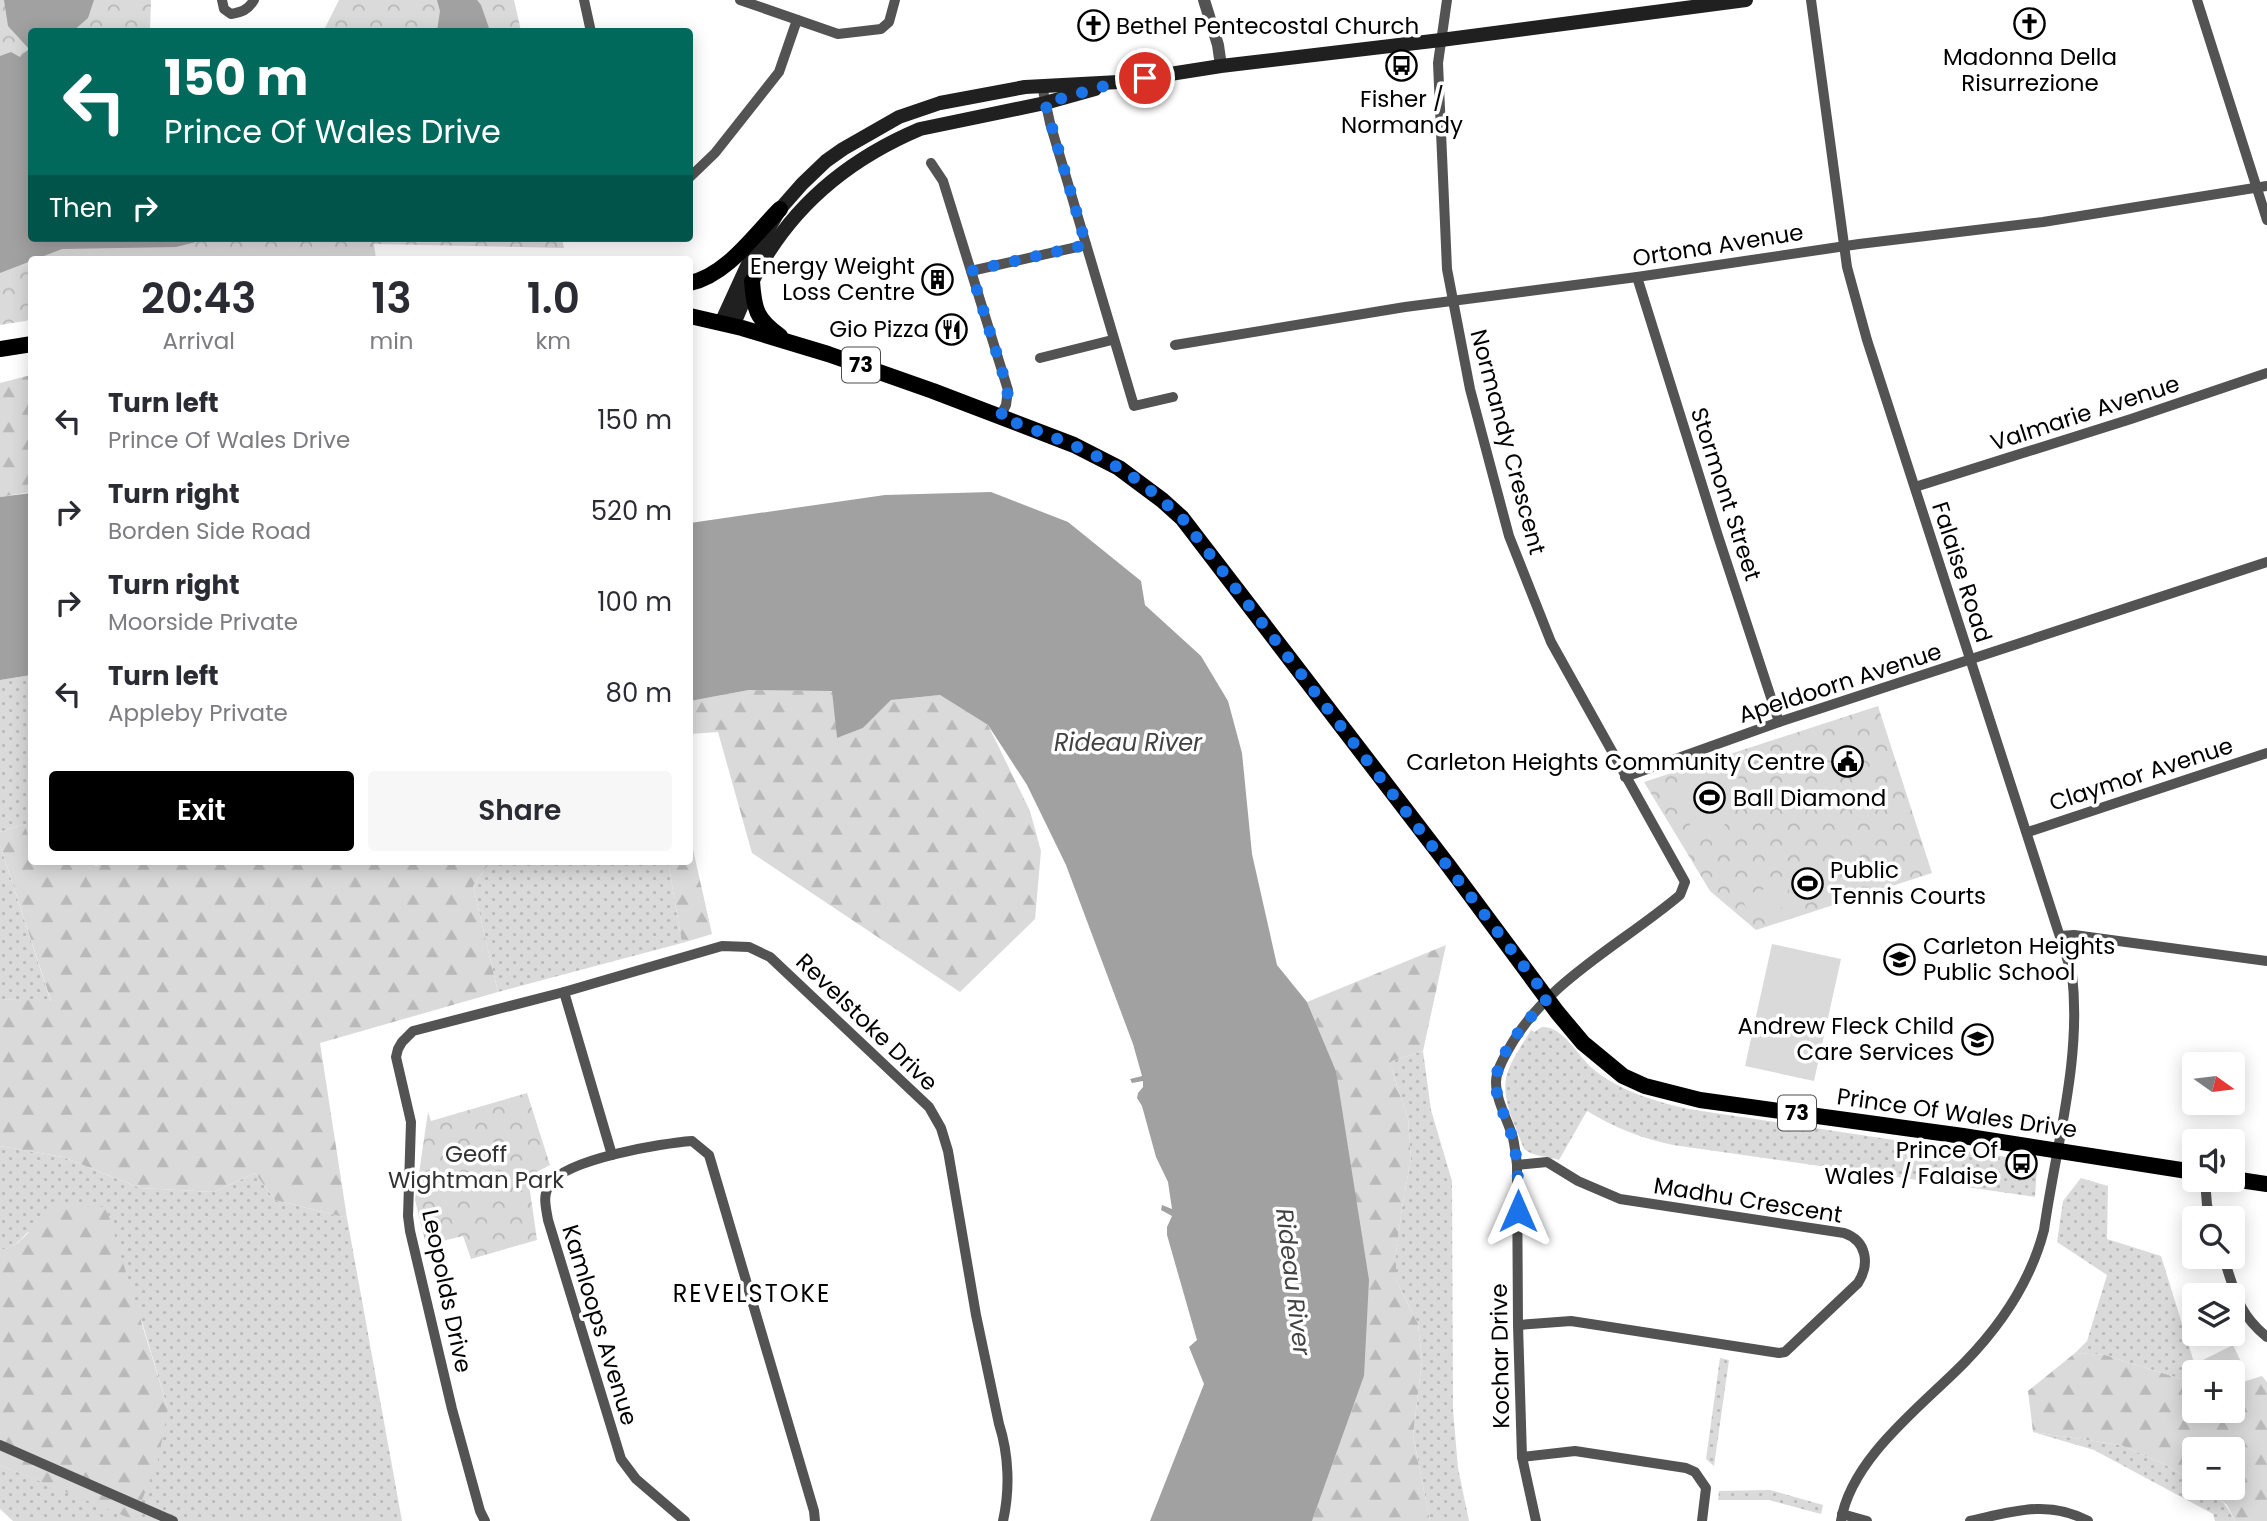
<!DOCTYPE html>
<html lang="en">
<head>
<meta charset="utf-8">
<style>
  :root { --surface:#fff; --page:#f7f7f7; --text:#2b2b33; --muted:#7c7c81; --accent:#000 }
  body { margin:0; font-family:Poppins,sans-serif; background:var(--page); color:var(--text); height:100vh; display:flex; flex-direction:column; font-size:26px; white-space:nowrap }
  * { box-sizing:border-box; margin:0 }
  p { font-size:23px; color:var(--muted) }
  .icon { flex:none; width:38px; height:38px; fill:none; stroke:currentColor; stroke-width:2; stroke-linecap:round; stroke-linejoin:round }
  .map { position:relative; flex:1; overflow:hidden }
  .panel { position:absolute; left:28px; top:256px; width:665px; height:609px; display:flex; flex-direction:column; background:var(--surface); border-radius:7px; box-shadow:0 4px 18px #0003 }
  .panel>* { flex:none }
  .banner { position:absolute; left:28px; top:28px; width:665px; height:214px; border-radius:7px; box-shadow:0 4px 18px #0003; background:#00695c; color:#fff; overflow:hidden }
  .needle { width:46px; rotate:104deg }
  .tools { position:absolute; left:2182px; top:1052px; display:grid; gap:14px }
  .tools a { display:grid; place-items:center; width:63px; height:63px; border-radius:7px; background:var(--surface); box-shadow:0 4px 18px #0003; font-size:35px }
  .pin { position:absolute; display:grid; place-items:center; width:60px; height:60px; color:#fff; margin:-30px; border:4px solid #fff; border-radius:50%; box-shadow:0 2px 7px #0007 }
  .me { position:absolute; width:77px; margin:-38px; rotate:0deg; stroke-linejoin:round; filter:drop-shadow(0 0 5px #0008) }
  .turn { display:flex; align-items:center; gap:24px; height:147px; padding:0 21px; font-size:32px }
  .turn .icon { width:91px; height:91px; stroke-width:2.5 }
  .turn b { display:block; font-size:49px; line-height:60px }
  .then { display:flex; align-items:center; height:66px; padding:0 21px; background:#0003; gap:14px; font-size:26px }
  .eta { display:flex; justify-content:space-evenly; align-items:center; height:119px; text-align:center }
  .eta b { font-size:42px; font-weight:600; line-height:49px }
  .action { display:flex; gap:14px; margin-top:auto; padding:14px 21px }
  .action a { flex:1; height:80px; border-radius:7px; background:var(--accent); color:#fff; font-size:28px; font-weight:600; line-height:80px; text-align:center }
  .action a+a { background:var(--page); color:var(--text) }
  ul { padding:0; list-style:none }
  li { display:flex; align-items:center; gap:21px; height:91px; padding:0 21px }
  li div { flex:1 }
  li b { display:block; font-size:26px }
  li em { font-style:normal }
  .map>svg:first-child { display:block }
  .grass { fill:url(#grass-dots) }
  .forest { fill:url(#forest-firs) }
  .park { fill:url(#park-crowns) }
  .garden { fill:#dadada }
  .water { fill:#a1a1a1 }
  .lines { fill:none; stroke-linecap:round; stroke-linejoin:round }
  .minor { stroke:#535353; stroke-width:10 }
  .tertiary { stroke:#535353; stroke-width:12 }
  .secondary { stroke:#202020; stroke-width:14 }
  .primary { stroke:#000; stroke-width:16 }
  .route { stroke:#1a73e8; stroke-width:12; stroke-dasharray:0 21.6 }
  .labels { text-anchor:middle; stroke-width:7; stroke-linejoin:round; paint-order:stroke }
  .shield { fill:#fff; stroke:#4c4c4c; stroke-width:2 }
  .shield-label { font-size:21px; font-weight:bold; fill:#000 }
  .poi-label { font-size:23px; fill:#000; stroke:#fff; text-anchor:end }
  .street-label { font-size:23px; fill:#000; stroke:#fff }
  .park-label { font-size:23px; fill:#313131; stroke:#fff }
  .water-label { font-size:24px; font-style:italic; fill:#424242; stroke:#fff }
  .neighbourhood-label { font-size:24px; letter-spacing:2px; fill:#000; stroke:#fff }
</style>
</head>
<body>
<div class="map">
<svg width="2267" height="1521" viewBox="0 0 2267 1521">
  <defs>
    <pattern id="grass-dots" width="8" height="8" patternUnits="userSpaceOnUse" patternTransform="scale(1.75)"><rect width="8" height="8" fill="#dadada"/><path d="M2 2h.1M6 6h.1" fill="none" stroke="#b9b9b9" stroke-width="1.8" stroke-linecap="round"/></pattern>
    <pattern id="forest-firs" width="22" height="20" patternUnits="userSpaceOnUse" patternTransform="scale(1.75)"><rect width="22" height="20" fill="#dadada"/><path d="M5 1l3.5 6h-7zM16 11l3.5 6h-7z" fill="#b9b9b9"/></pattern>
    <pattern id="park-crowns" width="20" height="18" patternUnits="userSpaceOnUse" patternTransform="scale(1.75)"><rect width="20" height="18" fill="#dadada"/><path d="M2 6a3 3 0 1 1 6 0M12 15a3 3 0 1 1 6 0" fill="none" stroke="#b9b9b9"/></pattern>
  </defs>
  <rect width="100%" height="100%" fill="#fff"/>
  <g class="grass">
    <path d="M31 675V848L25 824 0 832V680Z"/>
    <path d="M0 845 51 1002 0 999Z"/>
    <path d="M491 861H668L682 943 498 992 473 886Z"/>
    <path d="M1542 1027C1563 1026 1577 1055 1592 1068 1619 1091 1654 1101 1688 1109L2020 1159V1161L2030 1163 2037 1169 2035 1197 1673 1145C1641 1138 1615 1128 1587 1111L1559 1160C1548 1156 1533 1157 1524 1149 1516 1127 1500 1098 1507 1074 1512 1059 1523 1044 1531 1030L1534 1032Z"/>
    <path d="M1423 1051 1431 1110 1452 1181 1453 1410 1458 1468 1469 1521H1430L1413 1435 1422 1360 1418 1324 1396 1280V1254L1402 1208 1411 1158 1408 1119 1390 1064 1392 1061Z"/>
    <path d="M0 1146 63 1157 140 1188 214 1192 255 1173 275 1200 347 1218 402 1521H13L0 1509V1465L134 1519 168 1409 142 1322 28 1232C20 1240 12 1250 0 1250Z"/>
    <path d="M2081 1178 2108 1186 2107 1239 2161 1256 2197 1372H2194V1383L2105 1355 2075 1353 2087 1341 2107 1275 2057 1242 2063 1201Z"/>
    <path d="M1720 1358 1729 1360 1714 1466 1706 1459Z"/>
    <path d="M2033 1432 2121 1445 2164 1464 2194 1482V1488C2214 1488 2227 1505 2235 1521H2215L2213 1514 2094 1450Z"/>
    <path d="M1770 1490 1823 1505 1821 1514 1769 1500H1718L1719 1491Z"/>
  </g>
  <g class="forest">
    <path d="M31 375V492L0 497V383Z"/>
    <path d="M749 690 833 691 837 738 863 728 891 700 940 695 988 725 1030 811 1041 851 1035 919 960 992 752 853 718 732 690 734V701Z"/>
    <path d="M25 824 31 848 32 861H89L96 866 103 861H491L473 886 498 992 320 1043 347 1218 275 1200 255 1173 214 1192 140 1188 63 1157 0 1146V999L51 1001 0 845V832Z"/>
    <path d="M690 836 712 934 682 943 668 861H690Z"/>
    <path d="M1446 945 1423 1051 1392 1061 1390 1064 1408 1119 1411 1158 1402 1208 1396 1254V1280L1418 1324 1422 1360 1413 1435 1430 1521H1312L1364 1376 1336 1071 1307 1002Z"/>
    <path d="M49 1205 106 1207 168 1409 158 1460 134 1520 0 1465V1250C22 1248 37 1221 49 1205Z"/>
    <path d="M2075 1353 2105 1355 2194 1383V1410H2233V1385L2262 1376 2267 1382V1521H2235L2227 1505 2204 1488H2233V1449H2194V1482L2164 1464 2121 1445 2033 1432 2028 1391Z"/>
  </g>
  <g class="park">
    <path d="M0 0H151L150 31 32 32V238H562L564 248 374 244 376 259H32L31 320 0 325Z"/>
    <path d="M339 0H514L521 31 323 32Z"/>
    <path d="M1878 706 1932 873 1756 930 1710 891 1644 782Z"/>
    <path d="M527 1093 550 1165 535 1173 529 1184 537 1240 471 1259 463 1236 426 1245 415 1200 428 1112 431 1121Z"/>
  </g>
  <g class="garden">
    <path d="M1734 761 1740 784 1734 811 1719 833 1695 843 1678 781 1680 778Z"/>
    <path d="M1820 859 1831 896 1794 907 1783 870Z"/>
    <path d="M1777 885 1784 907 1749 919 1742 896Z"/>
    <path d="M1772 944 1841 959 1814 1081 1745 1066Z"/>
    <path d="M2233 1345 2243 1366 2230 1372H2206L2201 1361Z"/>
  </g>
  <g class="water">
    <path d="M4 0H94L88 18 73 31 32 32V238H212L176 247 62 249 0 273V56L11 52 20 57 29 49 8 26Z"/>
    <path d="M437 0H477L481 5 490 31H437L440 11Z"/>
    <path d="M991 492 1068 522 1141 581 1145 605 1201 656 1228 701 1242 753 1252 854 1277 965 1307 1002 1336 1071 1369 1280 1364 1376 1312 1521H1150L1204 1384 1189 1347 1197 1340 1167 1235V1227L1172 1216 1161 1210 1162 1205 1172 1209 1168 1182 1156 1157 1142 1106 1137 1098 1138 1093 1143 1087V1081L1132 1083 1130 1079 1142 1076 1133 1044 1066 865 1027 785 988 725 940 695 891 700 863 728 837 738 832 691 749 690 690 701V523L885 495Z"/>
    <path d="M31 493V675L0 680V497Z"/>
  </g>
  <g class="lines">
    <g class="minor">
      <path d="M222 0 224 9 231 14C242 12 248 10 254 0"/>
      <path d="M584 0 591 32"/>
      <path d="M740 0 838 34 881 29 889 22 895 0"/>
      <path d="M1447 0 1438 63 1447 269 1470 389 1509 536 1551 642 1685 882 1680 895C1621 945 1544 982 1507 1052 1502 1061 1496 1072 1496 1082 1496 1101 1508 1120 1513 1138 1515 1147 1516 1156 1517 1165L1518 1325 1522 1457 1536 1521"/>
      <path d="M1811 0 1847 267 1867 340 2072 974C2082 1059 2056 1145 2044 1230 2031 1280 2001 1325 1965 1362 1922 1406 1851 1458 1841 1521"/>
      <path d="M2197 0 2267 220"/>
      <path d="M1042 86 1050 123 1134 406 1173 397"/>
      <path d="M931 163 943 181 1008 390 1006 405 1000 417"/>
      <path d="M690 177 715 153 779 72 797 20"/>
      <path d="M971 271 1086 245"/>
      <path d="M1637 277 1718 536 1779 722"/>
      <path d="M1175 345 1405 307 1637 277 1859 244 2043 222 2267 186"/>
      <path d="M1040 358 1112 340"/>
      <path d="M1915 487 2131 419 2267 373"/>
      <path d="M1625 777 1779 722 2267 562"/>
      <path d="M2028 832 2267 753"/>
      <path d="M2060 936 2074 935 2267 961"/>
      <path d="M564 992 612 1155"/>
      <path d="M1517 1165 1547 1162 1578 1181 1620 1199 1844 1233C1867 1241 1870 1264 1858 1283L1785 1352 1779 1353 1571 1321 1518 1325"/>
      <path d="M2205 1180 2207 1205 2211 1218"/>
      <path d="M2223 1256C2235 1291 2237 1313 2267 1337"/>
      <path d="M0 1445 173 1521"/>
      <path d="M1522 1457 1575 1451 1686 1468 1695 1472 1706 1488 1702 1521"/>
      <path d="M1842 1514 1867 1521"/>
      <path d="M485 1521 480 1511 452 1409 410 1231 408 1216 411 1122 396 1057 398 1049 402 1042 413 1031 564 992 722 946 749 947 770 957 929 1107 941 1128 948 1151 976 1315 999 1424C1009 1455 1010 1490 1003 1521"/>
      <path d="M685 1521 636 1479 621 1459 548 1220C546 1207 542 1196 550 1184 566 1159 663 1143 692 1141L709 1155 814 1511 815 1521"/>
      <path d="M1970 1521C2011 1512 2048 1499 2088 1521"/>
    </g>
    <path class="tertiary" d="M1204 0 1218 45 1221 66"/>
    <g class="secondary">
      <path d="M721 323 748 264 780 209 802 184 826 161 843 149 899 117 940 103 1025 87 1119 82 1221 66 1441 40 1746 0"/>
      <path d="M733 326C743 303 752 279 765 258 802 197 856 156 920 129L1045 103 1095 89"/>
    </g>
    <g class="primary">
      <path d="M752 281C754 309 756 319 780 336"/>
      <path d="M690 283C727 275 754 235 780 209"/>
      <path d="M690 316 742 328 828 354 933 391 1074 445 1119 468 1162 500 1182 518 1448 865 1557 1012 1583 1043 1623 1076 1645 1086 1700 1100 1963 1136 2194 1172"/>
      <path d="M0 349 32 344"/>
      <path d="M2233 1179 2267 1184"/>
    </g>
  </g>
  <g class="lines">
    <path class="route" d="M1145 78 1119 82 1045 103 1086 245 971 271 1008 390 1006 405 1000 417C1040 432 1080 446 1117 467 1140 480 1162 500 1182 518L1548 998C1529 1018 1499 1051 1496 1079 1494 1099 1509 1122 1513 1141 1519 1164 1518 1187 1518 1211"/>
  </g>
  <defs>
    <symbol id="church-ring" viewBox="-11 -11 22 22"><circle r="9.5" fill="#fff" stroke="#000" stroke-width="1.5"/><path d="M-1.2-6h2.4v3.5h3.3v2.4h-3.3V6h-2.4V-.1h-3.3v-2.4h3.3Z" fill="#000"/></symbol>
    <symbol id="bus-ring" viewBox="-11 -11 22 22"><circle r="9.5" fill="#fff" stroke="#000" stroke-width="1.5"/><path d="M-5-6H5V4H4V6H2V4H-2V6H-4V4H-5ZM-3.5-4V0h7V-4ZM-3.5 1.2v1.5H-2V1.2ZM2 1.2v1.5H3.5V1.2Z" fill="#000"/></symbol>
    <symbol id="building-ring" viewBox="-11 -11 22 22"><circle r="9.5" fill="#fff" stroke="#000" stroke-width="1.5"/><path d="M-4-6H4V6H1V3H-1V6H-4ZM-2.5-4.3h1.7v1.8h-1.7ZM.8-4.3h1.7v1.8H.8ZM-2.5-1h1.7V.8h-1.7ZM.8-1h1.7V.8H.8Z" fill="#000"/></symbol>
    <symbol id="restaurant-ring" viewBox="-11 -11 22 22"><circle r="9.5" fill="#fff" stroke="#000" stroke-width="1.5"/><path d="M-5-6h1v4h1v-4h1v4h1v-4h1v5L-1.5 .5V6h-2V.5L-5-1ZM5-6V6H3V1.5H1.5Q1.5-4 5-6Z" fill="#000"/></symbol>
    <symbol id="civic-ring" viewBox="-11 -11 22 22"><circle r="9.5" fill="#fff" stroke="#000" stroke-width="1.5"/><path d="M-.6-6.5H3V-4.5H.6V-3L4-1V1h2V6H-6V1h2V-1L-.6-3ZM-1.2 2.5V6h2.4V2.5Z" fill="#000"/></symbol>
    <symbol id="stadium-ring" viewBox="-11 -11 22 22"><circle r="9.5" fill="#fff" stroke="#000" stroke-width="1.5"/><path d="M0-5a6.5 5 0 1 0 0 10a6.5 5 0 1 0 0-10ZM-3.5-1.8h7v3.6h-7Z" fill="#000"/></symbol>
    <symbol id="school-ring" viewBox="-11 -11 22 22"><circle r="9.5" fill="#fff" stroke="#000" stroke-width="1.5"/><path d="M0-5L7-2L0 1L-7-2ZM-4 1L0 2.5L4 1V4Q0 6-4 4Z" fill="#000"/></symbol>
  </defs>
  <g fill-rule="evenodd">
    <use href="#church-ring" x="2012" y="6" width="35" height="35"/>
    <use href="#church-ring" x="1076" y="8" width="35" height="35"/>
    <use href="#bus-ring" x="1384" y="48" width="35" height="35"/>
    <use href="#building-ring" x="920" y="262" width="35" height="35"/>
    <use href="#restaurant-ring" x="934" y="312" width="35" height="35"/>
    <use href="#civic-ring" x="1830" y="744" width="35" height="35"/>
    <use href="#stadium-ring" x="1692" y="780" width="35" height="35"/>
    <use href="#stadium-ring" x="1790" y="866" width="35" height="35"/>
    <use href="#school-ring" x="1882" y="942" width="35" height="35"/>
    <use href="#school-ring" x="1960" y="1022" width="35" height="35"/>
    <use href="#bus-ring" x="2004" y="1146" width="35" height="35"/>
  </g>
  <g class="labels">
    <g class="shield">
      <rect x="842" y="347.5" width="38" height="35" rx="5"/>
      <rect x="1778" y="1095.5" width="38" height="35" rx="5"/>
    </g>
    <g class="shield-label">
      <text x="861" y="372">73</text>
      <text x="1797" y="1120">73</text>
    </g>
    <g class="poi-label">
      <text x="1116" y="34" text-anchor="start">Bethel Pentecostal Church</text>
      <text x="2030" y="65" text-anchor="middle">Madonna Della<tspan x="2030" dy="26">Risurrezione</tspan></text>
      <text x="1402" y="107" text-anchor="middle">Fisher /<tspan x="1402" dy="26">Normandy</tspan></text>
      <text x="915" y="274">Energy Weight<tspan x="915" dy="26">Loss Centre</tspan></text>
      <text x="929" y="337">Gio Pizza</text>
      <text x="1825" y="770">Carleton Heights Community Centre</text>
      <text x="1733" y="806" text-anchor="start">Ball Diamond</text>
      <text x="1830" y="878" text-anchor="start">Public<tspan x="1830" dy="26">Tennis Courts</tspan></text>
      <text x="1923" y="954" text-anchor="start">Carleton Heights<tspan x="1923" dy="26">Public School</tspan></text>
      <text x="1954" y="1034">Andrew Fleck Child<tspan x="1954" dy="26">Care Services</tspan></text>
      <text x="1998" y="1158">Prince Of<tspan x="1998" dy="26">Wales / Falaise</tspan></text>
    </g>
    <g class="street-label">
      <text transform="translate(1718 245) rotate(-9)" y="8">Ortona Avenue</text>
      <text transform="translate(2085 413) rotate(-18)" y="8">Valmarie Avenue</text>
      <text transform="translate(1508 442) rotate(75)" y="8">Normandy Crescent</text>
      <text transform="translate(1726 494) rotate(72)" y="8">Stormont Street</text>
      <text transform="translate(1962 572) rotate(72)" y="8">Falaise Road</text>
      <text transform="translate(1840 683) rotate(-18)" y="8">Apeldoorn Avenue</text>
      <text transform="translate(2141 774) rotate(-18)" y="8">Claymor Avenue</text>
      <text transform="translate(867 1022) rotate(44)" y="8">Revelstoke Drive</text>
      <text transform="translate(1957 1113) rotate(8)" y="8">Prince Of Wales Drive</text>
      <text transform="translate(1748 1200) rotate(9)" y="8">Madhu Crescent</text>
      <text transform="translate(447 1291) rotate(78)" y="8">Leopolds Drive</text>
      <text transform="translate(600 1325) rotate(73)" y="8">Kamloops Avenue</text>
      <text transform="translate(1500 1356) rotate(-91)" y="8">Kochar Drive</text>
    </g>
    <g class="park-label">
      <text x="476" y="1162">Geoff<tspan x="476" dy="26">Wightman Park</tspan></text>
    </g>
    <g class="water-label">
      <text x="1128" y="751">Rideau River</text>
      <text transform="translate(1293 1282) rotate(83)" y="8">Rideau River</text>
    </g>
    <g class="neighbourhood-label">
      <text x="752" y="1302">REVELSTOKE</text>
    </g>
  </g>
</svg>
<div class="tools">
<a><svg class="needle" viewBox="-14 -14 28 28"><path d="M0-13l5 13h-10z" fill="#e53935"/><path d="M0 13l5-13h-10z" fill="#7c7c81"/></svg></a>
<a><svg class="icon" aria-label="sound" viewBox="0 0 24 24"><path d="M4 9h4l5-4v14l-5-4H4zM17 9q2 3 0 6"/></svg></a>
<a><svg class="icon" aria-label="search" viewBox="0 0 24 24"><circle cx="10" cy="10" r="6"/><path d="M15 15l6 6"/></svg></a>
<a><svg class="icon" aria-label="layers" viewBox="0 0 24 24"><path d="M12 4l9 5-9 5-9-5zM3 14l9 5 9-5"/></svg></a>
<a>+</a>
<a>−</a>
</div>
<div class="pin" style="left:1145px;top:78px;background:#d93025"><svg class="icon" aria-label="arrive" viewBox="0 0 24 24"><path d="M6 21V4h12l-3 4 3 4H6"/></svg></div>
<svg class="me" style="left:1518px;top:1211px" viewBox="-20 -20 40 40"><path d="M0-17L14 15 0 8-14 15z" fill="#1a73e8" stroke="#fff" stroke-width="4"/></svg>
<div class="banner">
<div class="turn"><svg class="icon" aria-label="left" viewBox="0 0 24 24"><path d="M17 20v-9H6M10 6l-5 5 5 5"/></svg><div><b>150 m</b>Prince Of Wales Drive</div></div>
<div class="then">Then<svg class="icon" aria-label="right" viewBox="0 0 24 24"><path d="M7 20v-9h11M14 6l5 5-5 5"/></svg></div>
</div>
<section class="panel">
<div class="eta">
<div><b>20:43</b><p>Arrival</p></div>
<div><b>13</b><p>min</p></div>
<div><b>1.0</b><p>km</p></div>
</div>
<ul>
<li><svg class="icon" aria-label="left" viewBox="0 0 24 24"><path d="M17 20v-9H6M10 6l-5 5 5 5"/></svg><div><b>Turn left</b><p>Prince Of Wales Drive</p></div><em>150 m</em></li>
<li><svg class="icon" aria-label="right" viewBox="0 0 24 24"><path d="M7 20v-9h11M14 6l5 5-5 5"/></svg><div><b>Turn right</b><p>Borden Side Road</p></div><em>520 m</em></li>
<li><svg class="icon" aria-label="right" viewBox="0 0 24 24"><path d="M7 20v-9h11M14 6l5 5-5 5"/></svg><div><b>Turn right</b><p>Moorside Private</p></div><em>100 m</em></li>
<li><svg class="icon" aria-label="left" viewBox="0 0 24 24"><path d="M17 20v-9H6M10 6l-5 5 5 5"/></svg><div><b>Turn left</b><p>Appleby Private</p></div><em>80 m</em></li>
</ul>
<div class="action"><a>Exit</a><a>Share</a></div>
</section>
</div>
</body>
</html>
